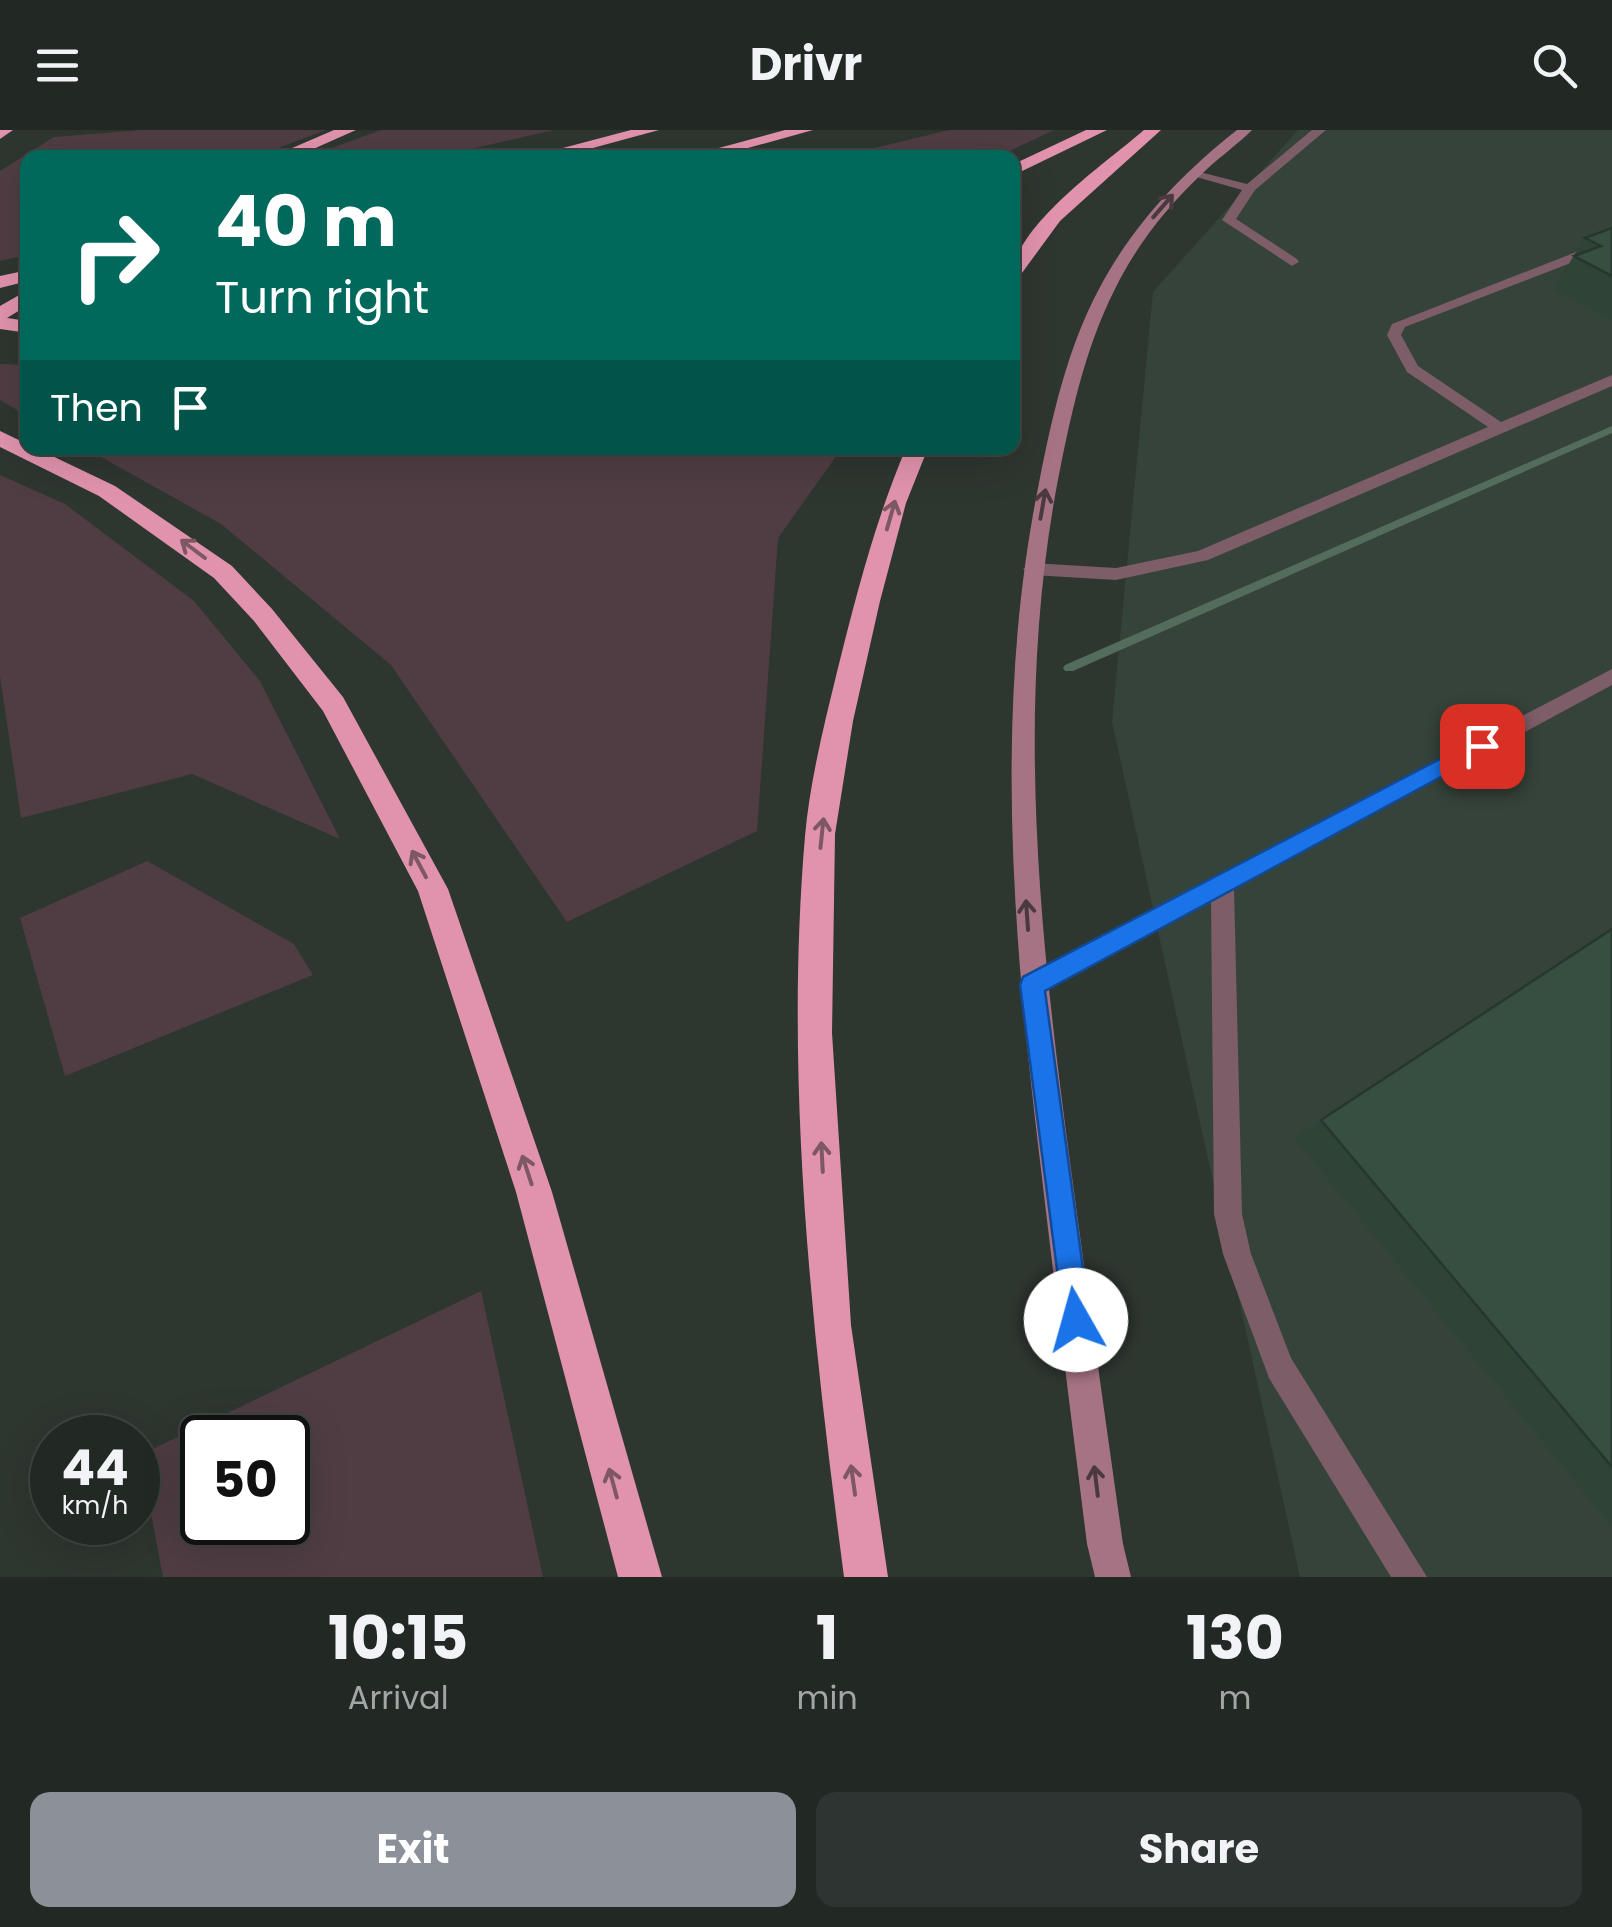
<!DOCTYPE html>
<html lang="en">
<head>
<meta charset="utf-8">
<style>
  :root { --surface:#222824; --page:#2e3431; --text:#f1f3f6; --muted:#a2a6a6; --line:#3f4441; --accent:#8c9099 }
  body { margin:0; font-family:Poppins,sans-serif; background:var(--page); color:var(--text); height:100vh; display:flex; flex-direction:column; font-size:38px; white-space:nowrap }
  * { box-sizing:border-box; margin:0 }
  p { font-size:32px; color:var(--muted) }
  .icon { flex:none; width:55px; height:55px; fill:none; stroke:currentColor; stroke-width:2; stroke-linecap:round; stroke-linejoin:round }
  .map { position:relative; height:1447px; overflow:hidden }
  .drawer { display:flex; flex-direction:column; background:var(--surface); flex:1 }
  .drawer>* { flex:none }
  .guide { position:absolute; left:20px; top:20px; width:1000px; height:305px; border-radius:20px; box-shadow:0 10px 40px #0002,0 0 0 2px var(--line); background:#00695c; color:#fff; overflow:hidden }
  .speed { position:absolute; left:30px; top:1285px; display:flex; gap:20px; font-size:50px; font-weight:700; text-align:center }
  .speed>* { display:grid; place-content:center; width:130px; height:130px; border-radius:50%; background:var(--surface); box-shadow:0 10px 40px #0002,0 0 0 2px var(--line); line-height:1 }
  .speed small { font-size:25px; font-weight:400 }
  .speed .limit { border:5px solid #111; border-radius:15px; background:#fff; color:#111 }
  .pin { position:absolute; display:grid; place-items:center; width:85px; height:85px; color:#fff; margin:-42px; border-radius:20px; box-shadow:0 5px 15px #0006 }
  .me { position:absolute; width:110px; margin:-55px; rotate:353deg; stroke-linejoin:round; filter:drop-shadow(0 0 8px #0008) }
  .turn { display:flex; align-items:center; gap:35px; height:210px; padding:0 30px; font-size:45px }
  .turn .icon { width:130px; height:130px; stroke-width:2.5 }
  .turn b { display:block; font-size:70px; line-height:85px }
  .then { display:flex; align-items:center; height:95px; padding:0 30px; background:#0003; gap:20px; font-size:38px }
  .eta { display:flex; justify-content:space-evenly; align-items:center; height:170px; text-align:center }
  .eta b { font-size:60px; font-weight:700; line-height:70px }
  .action { display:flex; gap:20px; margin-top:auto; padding:20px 30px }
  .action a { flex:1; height:115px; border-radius:20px; background:var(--accent); color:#fff; font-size:40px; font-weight:700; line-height:115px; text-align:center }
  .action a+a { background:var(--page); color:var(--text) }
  header { display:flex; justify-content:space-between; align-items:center; height:130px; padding:0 30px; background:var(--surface); font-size:45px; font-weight:700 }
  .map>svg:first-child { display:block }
  .built { fill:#36433a }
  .green { fill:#4f3d43; fill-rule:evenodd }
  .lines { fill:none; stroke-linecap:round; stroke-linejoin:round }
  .stream { fill:#536c5b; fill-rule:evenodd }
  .service { fill:#7d5d68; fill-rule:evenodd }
  .secondary { fill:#a67384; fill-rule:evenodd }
  .motorway { fill:#e193ae; fill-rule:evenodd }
  .wall { fill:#2f4437 }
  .building { fill:#374f40; stroke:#26372d; stroke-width:2.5 }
  .oneway { stroke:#4a3a3f }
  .oneway2 { stroke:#7d5864 }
  .route { fill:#1a73e8; stroke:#114b97; stroke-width:2.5 }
</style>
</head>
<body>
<header><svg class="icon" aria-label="menu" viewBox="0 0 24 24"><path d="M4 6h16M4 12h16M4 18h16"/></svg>Drivr<svg class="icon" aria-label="search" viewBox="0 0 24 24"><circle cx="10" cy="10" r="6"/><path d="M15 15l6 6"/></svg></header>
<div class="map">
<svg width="1612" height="1447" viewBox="0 0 1612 1447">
  <rect width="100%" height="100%" fill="#2e3630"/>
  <path class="built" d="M1298 0H1612V1447H1300L1112 592 1153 162Z"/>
  <g class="green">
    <path d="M142 0H326L254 27 28 28 27 125 0 131V41L54 7Z"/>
    <path d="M381 0H554L436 27H307Z"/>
    <path d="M949 0H1054L997 27H837Z"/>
    <path d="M0 234 27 235V286L0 270Z"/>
    <path d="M85 318H842L778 408 757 701 567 792 391 535 221 394Z"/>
    <path d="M0 345 65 374 194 471 260 551 340 709 192 644 21 688 0 546Z"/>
    <path d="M147 731 294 814 313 845 65 946 20 788Z"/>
    <path d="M481 1161 543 1447H163L140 1325ZM202 1308H288V1392H202Z"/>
  </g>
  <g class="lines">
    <path class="stream" d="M1612 296V303L1073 541H1065L1063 538 1065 535Z"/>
    <g class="service">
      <path d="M1312 0H1326L1255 60 1236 89 1297 129 1299 132 1292 136 1222 90 1242 60 1186 44 1192 40 1247 54Z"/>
      <path d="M1612 108V117L1405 197 1401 205 1418 236 1501 292 1612 245V256L1208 430 1116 450 1032 445 1023 439 1032 433 1116 438 1198 421 1488 297 1407 242 1387 205 1392 194Z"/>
      <path d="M1612 539V555L1234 759 1242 1084 1251 1124 1291 1228 1427 1447H1391L1269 1248 1223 1124 1214 1084 1211 771 1041 863 1032 866 1023 863 1020 855 1023 847Z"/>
    </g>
    <path class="secondary" d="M1237 0H1252C1238 14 1221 26 1206 40 1169 74 1137 114 1115 159 1084 220 1070 288 1057 355 1015 580 1040 806 1070 1032 1087 1159 1105 1287 1123 1414L1131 1447H1095L1087 1414C1071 1286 1055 1159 1040 1031 1013 805 993 579 1039 353 1052 287 1067 219 1099 159 1132 96 1181 44 1237 0Z"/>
    <g class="motorway">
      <path d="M0 0H13L0 9Z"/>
      <path d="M334 0H356L293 28H269Z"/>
      <path d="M631 0H659L556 28H525Z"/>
      <path d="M785 0H813L712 28H682Z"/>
      <path d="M1086 0H1107L1012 46V35Z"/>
      <path d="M1144 0H1161L1060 91 1019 147 1012 148C1012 97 1106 33 1144 0Z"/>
      <path d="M28 140V151L0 158V146Z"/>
      <path d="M28 160V175L7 188 28 191V203L0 199V176Z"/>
      <path d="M0 301 115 356 232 436 272 479 343 567 448 759 552 1062 662 1447H618L516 1062 418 761 323 581 254 491 214 448 99 366 0 317Z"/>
      <path d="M906 318H928L906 373 880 471 853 591 835 704 832 903 851 1195 888 1447H844C812 1202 784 953 805 706 810 651 824 595 837 542 856 466 875 391 906 318Z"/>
    </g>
  </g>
  <g class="wall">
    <path d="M1612 98V191L1553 159 1585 108Z"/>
    <path d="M1612 799V1397L1294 1008Z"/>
  </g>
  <g class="building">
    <path d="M1612 98V146L1574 126 1601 116 1585 108Z"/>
    <path d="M1612 799V1337L1321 990Z"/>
  </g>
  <defs><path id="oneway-shaft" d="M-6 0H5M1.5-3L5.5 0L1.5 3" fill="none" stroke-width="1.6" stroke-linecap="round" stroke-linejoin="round" transform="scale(2.5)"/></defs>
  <g class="oneway">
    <use href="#oneway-shaft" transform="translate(1163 76) rotate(-49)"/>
    <use href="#oneway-shaft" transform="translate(1043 374) rotate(-80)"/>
    <use href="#oneway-shaft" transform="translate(1027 785) rotate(-94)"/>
    <use href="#oneway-shaft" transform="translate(1096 1351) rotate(-97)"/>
  </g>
  <g class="oneway2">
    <use href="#oneway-shaft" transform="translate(891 385) rotate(-74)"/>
    <use href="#oneway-shaft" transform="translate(193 419) rotate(-143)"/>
    <use href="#oneway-shaft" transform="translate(822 703) rotate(-84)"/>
    <use href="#oneway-shaft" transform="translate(419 734) rotate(-118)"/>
    <use href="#oneway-shaft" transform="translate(822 1027) rotate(-93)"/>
    <use href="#oneway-shaft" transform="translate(527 1040) rotate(-108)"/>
    <use href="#oneway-shaft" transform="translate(853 1350) rotate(-98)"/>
    <use href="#oneway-shaft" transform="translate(613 1353) rotate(-105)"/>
  </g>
  <path class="route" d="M1482 607 1493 616 1489 621 1045 861 1090 1190 1086 1201 1076 1205 1065 1201 1020 855 1023 847Z"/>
</svg>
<div class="speed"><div>44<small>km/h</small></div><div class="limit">50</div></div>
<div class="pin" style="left:1482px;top:616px;background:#d93025"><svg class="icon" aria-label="arrive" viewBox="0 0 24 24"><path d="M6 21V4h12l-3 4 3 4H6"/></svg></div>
<svg class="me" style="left:1076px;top:1190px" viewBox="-20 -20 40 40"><circle r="19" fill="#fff"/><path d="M0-13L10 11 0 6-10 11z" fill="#1a73e8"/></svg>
<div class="guide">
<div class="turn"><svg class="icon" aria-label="right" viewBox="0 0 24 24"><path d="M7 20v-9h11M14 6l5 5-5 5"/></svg><div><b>40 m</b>Turn right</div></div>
<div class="then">Then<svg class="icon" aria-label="arrive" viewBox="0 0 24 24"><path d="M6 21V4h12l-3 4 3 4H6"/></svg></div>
</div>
</div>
<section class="drawer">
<div class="eta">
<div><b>10:15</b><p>Arrival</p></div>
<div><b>1</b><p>min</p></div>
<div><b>130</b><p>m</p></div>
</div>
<div class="action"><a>Exit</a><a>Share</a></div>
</section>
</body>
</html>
